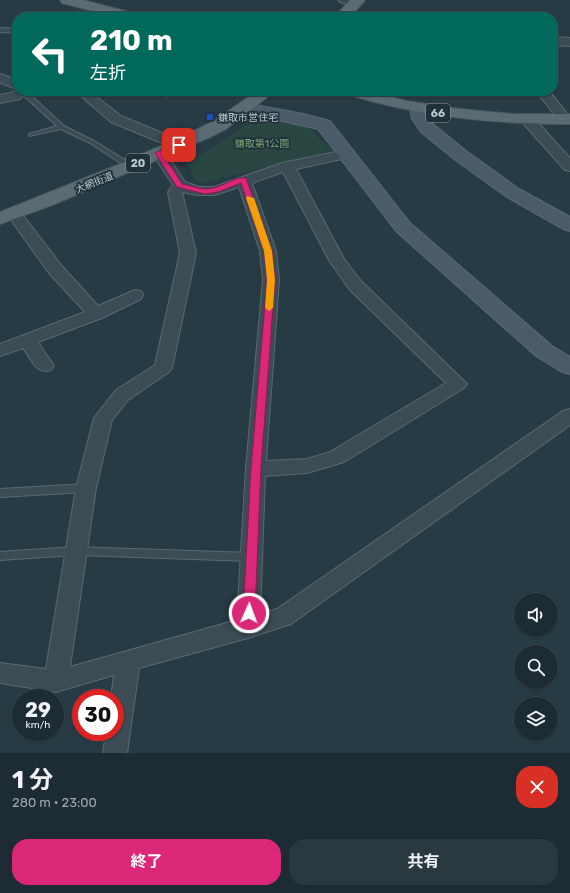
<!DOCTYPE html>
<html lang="ja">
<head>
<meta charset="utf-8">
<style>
  :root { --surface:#1d2c34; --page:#2a3840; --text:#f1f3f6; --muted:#a0a7ac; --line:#3b484f; --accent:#db2777 }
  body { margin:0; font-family:Rubik,"Noto Sans JP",sans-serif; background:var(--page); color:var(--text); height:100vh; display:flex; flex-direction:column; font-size:15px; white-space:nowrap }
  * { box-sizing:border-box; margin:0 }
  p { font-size:13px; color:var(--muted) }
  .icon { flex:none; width:22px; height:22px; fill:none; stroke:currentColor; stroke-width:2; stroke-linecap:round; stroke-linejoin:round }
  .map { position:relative; height:753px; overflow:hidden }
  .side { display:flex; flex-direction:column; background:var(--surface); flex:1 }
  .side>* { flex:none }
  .hud { position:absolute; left:12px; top:12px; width:546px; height:84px; border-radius:16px; box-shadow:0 1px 3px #0004,0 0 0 1px var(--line); background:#00695c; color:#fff; overflow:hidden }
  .controls { position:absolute; left:514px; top:593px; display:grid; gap:8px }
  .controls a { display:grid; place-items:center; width:44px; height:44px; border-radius:50%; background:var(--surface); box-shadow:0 1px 3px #0004,0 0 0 1px var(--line); font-size:20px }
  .speed { position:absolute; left:12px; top:689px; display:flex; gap:8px; font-size:20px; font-weight:700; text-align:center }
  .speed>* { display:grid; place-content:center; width:52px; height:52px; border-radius:50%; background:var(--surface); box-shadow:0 1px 3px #0004,0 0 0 1px var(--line); line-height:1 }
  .speed small { font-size:10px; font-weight:400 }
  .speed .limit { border:6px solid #d22; background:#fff; color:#111 }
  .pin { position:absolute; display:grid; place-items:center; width:34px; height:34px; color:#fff; margin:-17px; border-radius:8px; box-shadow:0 2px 6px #0006 }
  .me { position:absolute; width:44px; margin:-22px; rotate:2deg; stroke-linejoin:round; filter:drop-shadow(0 0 3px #0008) }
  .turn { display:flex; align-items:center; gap:14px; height:84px; padding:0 12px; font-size:18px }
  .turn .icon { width:52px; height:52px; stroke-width:2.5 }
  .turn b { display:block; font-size:28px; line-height:34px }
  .round { display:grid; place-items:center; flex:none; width:42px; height:42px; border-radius:16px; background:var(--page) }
  .summary { display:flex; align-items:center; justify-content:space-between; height:68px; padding:0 12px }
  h1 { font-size:24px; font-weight:700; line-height:30px }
  .action { display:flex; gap:8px; margin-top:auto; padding:8px 12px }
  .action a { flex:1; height:46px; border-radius:16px; background:var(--accent); color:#fff; font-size:16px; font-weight:700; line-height:46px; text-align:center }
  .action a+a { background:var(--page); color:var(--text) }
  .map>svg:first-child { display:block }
  .green { fill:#294642 }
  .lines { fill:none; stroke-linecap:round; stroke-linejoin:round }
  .lane-casing { stroke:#5a6972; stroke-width:2 }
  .street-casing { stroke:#5a6972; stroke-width:2 }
  .secondary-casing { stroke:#5a6972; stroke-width:2 }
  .primary-casing { stroke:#485861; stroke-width:2 }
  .lane { fill:#3c4c54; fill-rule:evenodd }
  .street { fill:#3c4c54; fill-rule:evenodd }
  .secondary { fill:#495c68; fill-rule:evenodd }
  .primary { fill:#5a6b74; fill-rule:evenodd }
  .wall { fill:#475962 }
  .shaded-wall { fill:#3a4950 }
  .route { fill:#db2777; stroke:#8e194d }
  .slow { fill:#f59e0b }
  .transit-dot { fill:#1a4fb4; stroke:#20313a; stroke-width:1.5 }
  .labels { text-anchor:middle; stroke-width:3.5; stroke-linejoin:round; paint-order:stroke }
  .far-poi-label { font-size:10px; fill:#b9c6ce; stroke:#20313a; text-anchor:start }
  .far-park-label { font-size:10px; fill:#78a477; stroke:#20313a }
  .far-street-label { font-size:10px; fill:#b9c6ce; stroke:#20313a }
  .shield { fill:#20313a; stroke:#8b99a2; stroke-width:1 }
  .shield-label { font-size:11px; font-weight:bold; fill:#b9c6ce }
</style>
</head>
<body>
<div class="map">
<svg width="570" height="753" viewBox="0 0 570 753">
  <rect width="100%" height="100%" fill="#273b45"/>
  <path class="green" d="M258 116 310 128 332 151 202 183 197 182 186 162 205 153Z"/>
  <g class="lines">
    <defs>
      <g id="lane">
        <path d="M0 28 17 29V33L0 32Z"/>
        <path d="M19 91H26L64 126 94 141 135 166 134 168H128L90 143 61 129 29 136V134L57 126Z"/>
        <path d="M86 484 90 485 91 488 90 491 86 492 0 497V489Z"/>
        <path d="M75 547 251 553 255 554 256 557 255 560 251 561 75 555 0 560V552Z"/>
      </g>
      <g id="street">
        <path d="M338 0H358L362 3 356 6 340 2Z"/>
        <path d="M553 37 570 38V46L553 45Z"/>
        <path d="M0 74 17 80V91H28L20 99 0 103V95L11 93 17 89 0 83Z"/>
        <path d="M75 91H89L121 116 184 142 186 145 184 148H174L111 122Z"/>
        <path d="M536 91H549L570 117V122H560Z"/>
        <path d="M527 115 532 116 570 158V171L565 170 522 122 520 119 522 116Z"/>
        <path d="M159 149 164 150 185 182 199 187H214L282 163 346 150 351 151 353 154 351 157 296 169 344 259 361 281 467 384 464 388 344 462 307 473 265 476 260 614 277 609 563 411 570 409V425L291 624 248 638 139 668 127 753H103L106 732H115V698H111L114 675 56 692 0 683V663L46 669 76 488 94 418 116 390 155 365 180 253 168 192 173 185 152 153 154 150ZM283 172 329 260 349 289 446 383 330 452 307 459 266 461 279 280 276 251 252 183ZM239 187 260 251 263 280 246 468 237 620 70 667 96 488 112 420 128 400 169 372 172 368 196 253 182 192 197 195H215Z"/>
        <path d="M14 208 19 210 61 265 98 306 135 290 141 291 143 295 141 299 102 318 38 342 54 366 51 370C36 375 31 359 23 348L0 356V344L85 312 49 273 6 213 9 210Z"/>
      </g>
      <g id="secondary">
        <path d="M244 103 303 114 330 121 410 223 552 346 570 357V374L562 372 536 356 396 231 318 129 238 111 236 108 238 105Z"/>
        <path d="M418 104 424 106 428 118 433 124 466 151 519 189 570 217V231L563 229 507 197 454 159 421 132 412 119 410 109 412 106Z"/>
      </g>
      <g id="primary">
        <path d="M60 0H83L137 14 139 17H116L62 3Z"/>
        <path d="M350 0H365L350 17H335Z"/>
        <path d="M257 91H275L226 129 208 138 55 204 0 224V212L125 162 196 130 214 121Z"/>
        <path d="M344 91H369L407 101 460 109 514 114H570V124C492 124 422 117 346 94Z"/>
      </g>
    </defs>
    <use href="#lane" class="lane-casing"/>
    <use href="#street" class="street-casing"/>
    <use href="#secondary" class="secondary-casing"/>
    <use href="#primary" class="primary-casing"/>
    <use href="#lane" class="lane"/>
    <use href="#street" class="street"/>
    <use href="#secondary" class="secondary"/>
    <use href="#primary" class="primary"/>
  </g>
  <path class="wall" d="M148 91H178L167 98Z"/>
  <path class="shaded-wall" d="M167 91H178L167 98Z"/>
  <path class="route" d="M176 143 182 145 163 154 182 184C193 186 203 191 213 188 224 186 236 176 246 178L272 251 275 280 261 468 255 613 253 617 249 618 245 617 243 613 251 468 267 280 264 251 241 183 218 192 205 194 177 187 155 153Z"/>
  <path class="slow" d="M247 196 254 198 272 251 275 280 273 308 269 311 265 308 267 280 264 251 246 198Z"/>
  <rect class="transit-dot" x="206" y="113" width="8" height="8" rx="2"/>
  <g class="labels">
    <g class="far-poi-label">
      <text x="218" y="121">鎌取市営住宅</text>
    </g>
    <g class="far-park-label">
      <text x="262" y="147">鎌取第1公園</text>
    </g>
    <g class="far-street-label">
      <text transform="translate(94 182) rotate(-22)" y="4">大網街道</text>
    </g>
    <g class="shield">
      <rect x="426" y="104" width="24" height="18" rx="3"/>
      <rect x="126" y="154" width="24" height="18" rx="3"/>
    </g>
    <g class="shield-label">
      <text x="438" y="117">66</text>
      <text x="138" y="167">20</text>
    </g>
  </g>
</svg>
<div class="controls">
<a><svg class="icon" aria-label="sound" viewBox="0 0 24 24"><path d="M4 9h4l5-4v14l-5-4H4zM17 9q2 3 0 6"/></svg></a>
<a><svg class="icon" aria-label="search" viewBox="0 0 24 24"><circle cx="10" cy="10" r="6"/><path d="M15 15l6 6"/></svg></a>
<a><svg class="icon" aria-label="layers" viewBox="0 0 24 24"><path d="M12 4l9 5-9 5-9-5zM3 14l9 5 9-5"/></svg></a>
</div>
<div class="speed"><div>29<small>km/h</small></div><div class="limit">30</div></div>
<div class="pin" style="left:179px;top:145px;background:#d93025"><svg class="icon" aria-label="arrive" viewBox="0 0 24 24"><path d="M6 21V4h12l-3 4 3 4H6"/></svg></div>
<svg class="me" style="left:249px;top:613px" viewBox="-20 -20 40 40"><circle r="17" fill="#db2777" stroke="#fff" stroke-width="3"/><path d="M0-11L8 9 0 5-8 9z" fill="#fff"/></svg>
<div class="hud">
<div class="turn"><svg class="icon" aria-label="left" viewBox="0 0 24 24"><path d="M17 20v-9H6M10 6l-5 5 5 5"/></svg><div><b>210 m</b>左折</div></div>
</div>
</div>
<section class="side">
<div class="summary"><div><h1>1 分</h1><p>280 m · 23:00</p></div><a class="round" style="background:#d93025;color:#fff"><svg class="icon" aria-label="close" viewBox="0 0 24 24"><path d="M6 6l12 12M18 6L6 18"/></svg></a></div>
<div class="action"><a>終了</a><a>共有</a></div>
</section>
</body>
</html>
